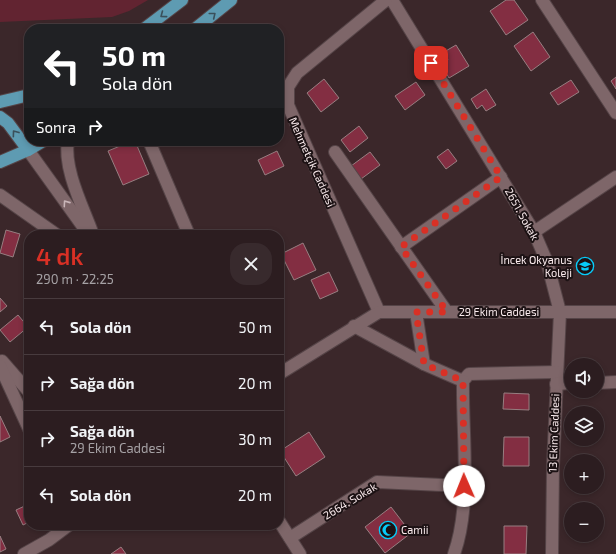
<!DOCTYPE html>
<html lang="tr">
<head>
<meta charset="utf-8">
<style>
  :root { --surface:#2c1d20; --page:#382a2d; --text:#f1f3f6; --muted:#a6a2a5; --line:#483b3e; --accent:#d93025 }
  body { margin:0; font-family:"Exo 2",sans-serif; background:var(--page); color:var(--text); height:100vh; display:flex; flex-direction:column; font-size:15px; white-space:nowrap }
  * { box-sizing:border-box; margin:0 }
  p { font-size:13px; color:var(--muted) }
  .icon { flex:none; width:22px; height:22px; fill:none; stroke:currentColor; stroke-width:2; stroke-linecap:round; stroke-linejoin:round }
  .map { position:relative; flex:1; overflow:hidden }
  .panel { position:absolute; left:24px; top:230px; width:260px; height:300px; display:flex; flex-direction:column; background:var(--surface); border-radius:16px; box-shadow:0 2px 6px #0003,0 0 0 1px var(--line) }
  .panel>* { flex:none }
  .guide { position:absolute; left:24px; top:24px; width:260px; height:122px; border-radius:16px; box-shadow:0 2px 6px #0003,0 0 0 1px var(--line); background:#202124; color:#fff; overflow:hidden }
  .fabs { position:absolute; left:564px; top:358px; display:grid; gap:8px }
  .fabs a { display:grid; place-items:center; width:40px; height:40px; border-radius:50%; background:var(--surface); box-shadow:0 2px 6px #0003,0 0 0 1px var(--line); font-size:20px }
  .pin { position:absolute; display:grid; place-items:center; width:34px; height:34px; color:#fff; margin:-17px; border-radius:8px; box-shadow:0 2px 6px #0006 }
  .me { position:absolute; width:44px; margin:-22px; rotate:359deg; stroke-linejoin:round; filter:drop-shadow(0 0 3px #0008) }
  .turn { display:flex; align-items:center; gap:14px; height:84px; padding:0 12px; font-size:18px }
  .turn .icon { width:52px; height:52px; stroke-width:2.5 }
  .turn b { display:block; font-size:28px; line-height:34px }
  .then { display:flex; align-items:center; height:38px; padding:0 12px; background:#0003; gap:8px; font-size:15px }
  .round { display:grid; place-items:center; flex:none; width:42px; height:42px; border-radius:16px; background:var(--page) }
  .summary { display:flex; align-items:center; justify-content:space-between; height:68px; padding:0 12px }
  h1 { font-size:24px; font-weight:600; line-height:30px; color:var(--accent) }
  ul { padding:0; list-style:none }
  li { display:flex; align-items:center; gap:12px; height:56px; padding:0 12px; border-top:1px solid var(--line) }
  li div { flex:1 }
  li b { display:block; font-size:15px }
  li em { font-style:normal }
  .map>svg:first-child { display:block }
  .green { fill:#622431 }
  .building { fill:#832e42; stroke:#977e81 }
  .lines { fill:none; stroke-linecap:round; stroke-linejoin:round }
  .minor-casing { stroke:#554447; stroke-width:14 }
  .major-casing { stroke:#554447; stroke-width:14 }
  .minor { stroke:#7e6669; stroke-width:12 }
  .major { stroke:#5e9bb2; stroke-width:12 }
  .oneway { stroke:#3a505b }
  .oneway2 { stroke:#c9b6b9 }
  .route { stroke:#d93025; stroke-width:7; stroke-dasharray:0 12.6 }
  .labels { text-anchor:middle; stroke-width:4; stroke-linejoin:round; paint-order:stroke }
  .street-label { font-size:11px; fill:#fbecee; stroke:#1c1214 }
  .poi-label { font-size:11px; fill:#fbecee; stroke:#1c1214; text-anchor:end }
</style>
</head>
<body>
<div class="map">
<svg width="616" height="554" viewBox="0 0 616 554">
  <rect width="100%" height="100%" fill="#3b272a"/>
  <path class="green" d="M0 0H148L129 11 112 17 0 22Z"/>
  <g class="building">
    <path d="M506 0H514L528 20 506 35 490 11Z"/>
    <path d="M533 32 550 57 531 71 514 46Z"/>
    <path d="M456 45 469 66 449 78 441 64 448 60 444 52Z"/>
    <path d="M616 77V89L611 81Z"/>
    <path d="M324 79 339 98 321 112 307 93Z"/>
    <path d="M571 80 579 92 558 105 550 93Z"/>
    <path d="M416 82 425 95 405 110 395 96Z"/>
    <path d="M486 89 496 105 486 111 482 105 477 109 471 99Z"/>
    <path d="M359 126 368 138 350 152 341 140Z"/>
    <path d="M132 141H135L149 174 123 185 108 151Z"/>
    <path d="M448 149 457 161 446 169 437 157Z"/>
    <path d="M277 151 284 166 265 175 258 160Z"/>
    <path d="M370 152 380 165 361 179 351 166Z"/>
    <path d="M6 230 20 234 13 257 0 253Z"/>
    <path d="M303 243 316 270 294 280 281 254Z"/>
    <path d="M329 272 338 291 320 299 311 280Z"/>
    <path d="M0 298 7 306 0 312Z"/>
    <path d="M18 315 28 327 10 342 0 330Z"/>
    <path d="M504 393 529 394V410L503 409Z"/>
    <path d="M0 416 10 437 0 442Z"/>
    <path d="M309 432 325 457 296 476 280 451Z"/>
    <path d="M504 437H529V466H503Z"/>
    <path d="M29 504V522L23 525 16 510Z"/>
    <path d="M391 507 411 533 385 553 365 527Z"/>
    <path d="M572 507 594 509H571Z"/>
    <path d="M504 526H527L526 554H504Z"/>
    <path d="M0 536 6 549 0 552Z"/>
    <path d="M121 547 126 554H111Z"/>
  </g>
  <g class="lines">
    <defs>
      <g id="minor">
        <path d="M392 0 534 232 547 262 560 312 553 466 552 554"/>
        <path d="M542 0 616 113"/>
        <path d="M68 141C63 168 83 207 92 232"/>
        <path d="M149 141 189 235"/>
        <path d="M28 150 89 235"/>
        <path d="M335 152 447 312"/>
        <path d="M0 195 57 235"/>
        <path d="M534 232 616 177"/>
        <path d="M401 247 501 177"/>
        <path d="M379 312 288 105V87L297 73 386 0"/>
        <path d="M416 312 424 364"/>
        <path d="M354 326 424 364 463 381"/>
        <path d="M2 361 29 392"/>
        <path d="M0 366 29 429"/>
        <path d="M279 374 379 312H616"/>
        <path d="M463 381 469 374 557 372"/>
        <path d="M597 383 616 382"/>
        <path d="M556 384 571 383"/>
        <path d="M279 521 300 554"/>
        <path d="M290 538 377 482 464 486"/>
        <path d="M24 554 49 540 69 525"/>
        <path d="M454 554C472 504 462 434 463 381"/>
      </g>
      <g id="major">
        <path d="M144 29 182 0"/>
        <path d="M195 29 231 0"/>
        <path d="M0 102 29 95"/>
        <path d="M0 117 8 123 28 150"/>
        <path d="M0 162 28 150 43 141"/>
      </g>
    </defs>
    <use href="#minor" class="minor-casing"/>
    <use href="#major" class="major-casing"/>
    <use href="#minor" class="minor"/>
    <use href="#major" class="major"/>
  </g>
  <defs><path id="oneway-chevron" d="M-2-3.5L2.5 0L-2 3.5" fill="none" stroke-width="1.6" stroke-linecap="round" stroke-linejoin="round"/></defs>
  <g class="oneway">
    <use href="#oneway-chevron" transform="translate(163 15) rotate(143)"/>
    <use href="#oneway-chevron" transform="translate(213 15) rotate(-39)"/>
    <use href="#oneway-chevron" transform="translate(15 133) rotate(-126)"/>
  </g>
  <use class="oneway2" href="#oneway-chevron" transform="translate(66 203) rotate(-125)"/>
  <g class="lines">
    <path class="route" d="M431 63 501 177 401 247 447 312H416L424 364 463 381 464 486"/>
  </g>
  <defs>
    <symbol id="school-ring" viewBox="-11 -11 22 22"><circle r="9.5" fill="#1c1214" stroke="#07cbf9" stroke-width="1.5"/><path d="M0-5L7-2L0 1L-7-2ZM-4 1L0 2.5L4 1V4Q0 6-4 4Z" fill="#07cbf9"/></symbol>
    <symbol id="mosque-ring" viewBox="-11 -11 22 22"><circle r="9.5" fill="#1c1214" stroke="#07cbf9" stroke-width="1.5"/><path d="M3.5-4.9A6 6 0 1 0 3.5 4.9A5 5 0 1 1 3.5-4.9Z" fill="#07cbf9"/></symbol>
  </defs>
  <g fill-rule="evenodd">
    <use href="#school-ring" x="575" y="256" width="20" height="20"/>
    <use href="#mosque-ring" x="378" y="520" width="20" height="20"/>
  </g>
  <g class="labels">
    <g class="street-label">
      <text transform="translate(312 162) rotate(66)" y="4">Mehmetçik Caddesi</text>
      <text transform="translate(522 214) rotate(61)" y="4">2651. Sokak</text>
      <text x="499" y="316">29 Ekim Caddesi</text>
      <text transform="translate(554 433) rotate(-88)" y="4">13 Ekim Caddesi</text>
      <text transform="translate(350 501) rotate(-31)" y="4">2664. Sokak</text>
    </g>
    <g class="poi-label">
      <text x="572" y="264">İncek Okyanus<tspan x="572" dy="13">Koleji</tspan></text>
      <text x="401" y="534" text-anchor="start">Camii</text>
    </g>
  </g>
</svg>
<div class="fabs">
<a><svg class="icon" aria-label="sound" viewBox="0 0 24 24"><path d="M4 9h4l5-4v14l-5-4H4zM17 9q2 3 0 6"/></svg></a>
<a><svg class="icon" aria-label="layers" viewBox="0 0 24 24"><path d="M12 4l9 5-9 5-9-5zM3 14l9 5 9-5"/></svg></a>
<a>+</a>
<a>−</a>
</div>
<div class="pin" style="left:431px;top:63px;background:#d93025"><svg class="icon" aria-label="arrive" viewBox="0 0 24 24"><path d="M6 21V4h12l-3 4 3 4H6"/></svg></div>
<svg class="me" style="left:464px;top:486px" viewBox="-20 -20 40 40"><circle r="19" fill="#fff"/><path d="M0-13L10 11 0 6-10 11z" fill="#d93025"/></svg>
<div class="guide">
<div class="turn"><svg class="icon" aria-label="left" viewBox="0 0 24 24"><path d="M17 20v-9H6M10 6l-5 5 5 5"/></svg><div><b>50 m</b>Sola dön</div></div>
<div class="then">Sonra<svg class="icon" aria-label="right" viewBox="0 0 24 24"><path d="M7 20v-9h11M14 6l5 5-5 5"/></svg></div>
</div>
<section class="panel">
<div class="summary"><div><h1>4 dk</h1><p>290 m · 22:25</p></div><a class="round"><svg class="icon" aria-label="close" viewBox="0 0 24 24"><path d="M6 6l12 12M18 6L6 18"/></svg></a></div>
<ul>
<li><svg class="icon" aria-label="left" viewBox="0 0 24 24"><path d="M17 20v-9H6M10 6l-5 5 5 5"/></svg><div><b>Sola dön</b></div><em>50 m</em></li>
<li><svg class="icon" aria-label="right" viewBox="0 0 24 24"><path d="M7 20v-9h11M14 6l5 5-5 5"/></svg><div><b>Sağa dön</b></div><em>20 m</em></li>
<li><svg class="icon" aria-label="right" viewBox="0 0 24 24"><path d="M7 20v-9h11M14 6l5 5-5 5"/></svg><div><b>Sağa dön</b><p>29 Ekim Caddesi</p></div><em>30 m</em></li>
<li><svg class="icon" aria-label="left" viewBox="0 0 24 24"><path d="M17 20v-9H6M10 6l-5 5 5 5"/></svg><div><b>Sola dön</b></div><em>20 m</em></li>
</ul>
</section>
</div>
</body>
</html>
